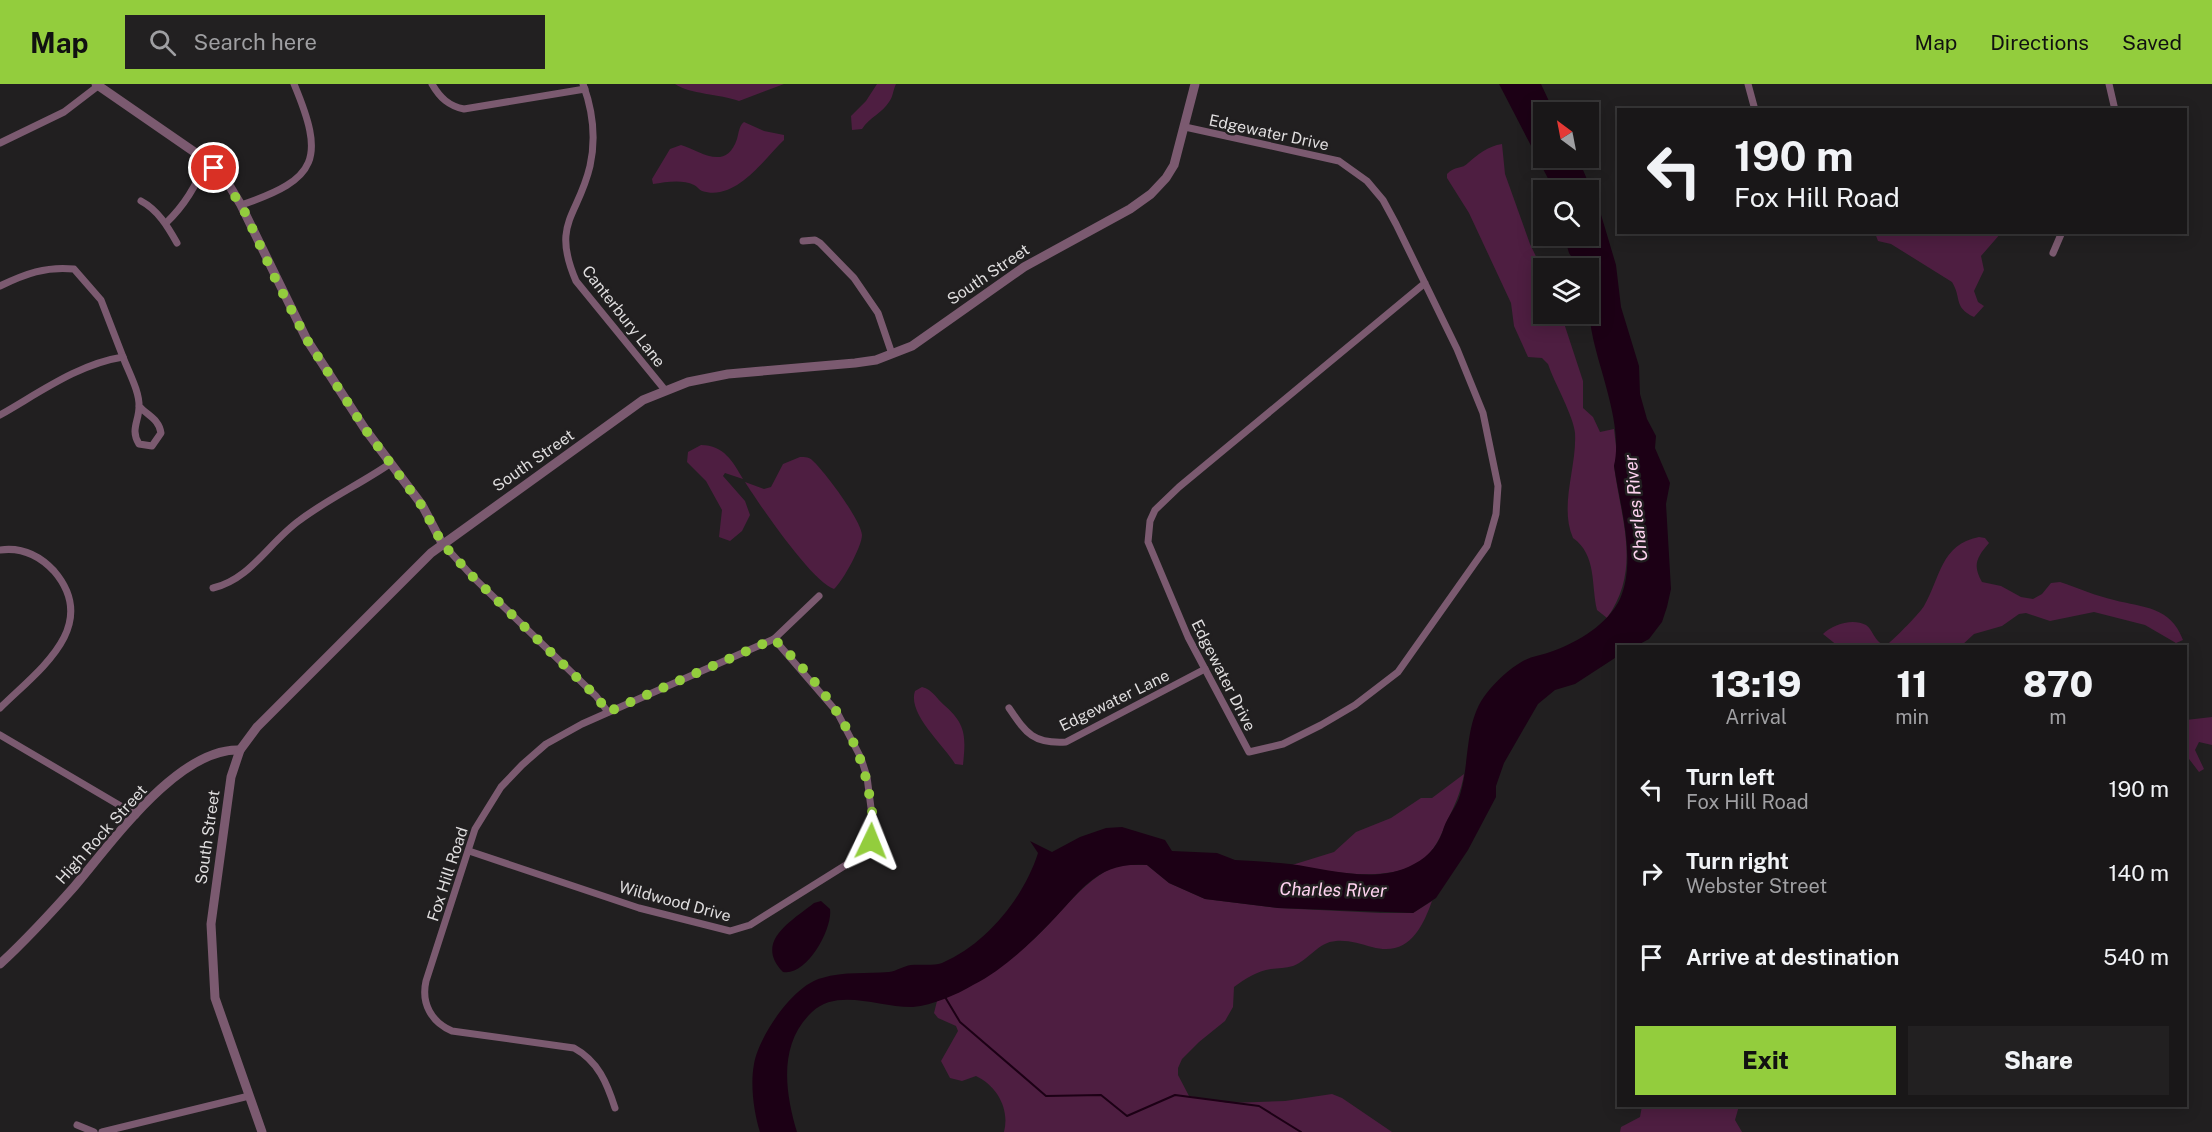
<!DOCTYPE html>
<html lang="en">
<head>
<meta charset="utf-8">
<style>
  :root { --surface:#191718; --page:#222021; --text:#f1f3f6; --muted:#9f9fa2; --line:#373637; --accent:#93cd3d }
  body { margin:0; font-family:"Public Sans",sans-serif; background:var(--page); color:var(--text); height:100vh; display:flex; flex-direction:column; font-size:22px; white-space:nowrap }
  * { box-sizing:border-box; margin:0 }
  p { font-size:20px; color:var(--muted) }
  .icon { flex:none; width:33px; height:33px; fill:none; stroke:currentColor; stroke-width:2; stroke-linecap:round; stroke-linejoin:round }
  .map { position:relative; flex:1; overflow:hidden }
  .sheet { position:absolute; left:1617px; top:561px; width:570px; height:462px; display:flex; flex-direction:column; background:var(--surface); border-radius:0px; box-shadow:0 3px 15px #0003,0 0 0 2px var(--line) }
  .sheet>* { flex:none }
  .hud { position:absolute; left:1617px; top:24px; width:570px; height:126px; border-radius:0px; box-shadow:0 3px 15px #0003,0 0 0 2px var(--line); background:#191718; color:var(--text); overflow:hidden }
  .needle { width:39px; rotate:328deg }
  .fabs { position:absolute; left:1533px; top:18px; display:grid; gap:12px }
  .fabs a { display:grid; place-items:center; width:66px; height:66px; border-radius:0px; background:var(--surface); box-shadow:0 3px 15px #0003,0 0 0 2px var(--line); font-size:30px }
  .pin { position:absolute; display:grid; place-items:center; width:51px; height:51px; color:#fff; margin:-26px; border:3px solid #fff; border-radius:50%; box-shadow:0 2px 6px #0007 }
  .me { position:absolute; width:66px; margin:-33px; rotate:2deg; stroke-linejoin:round; filter:drop-shadow(0 0 4px #0008) }
  .turn { display:flex; align-items:center; gap:21px; height:126px; padding:0 18px; font-size:27px }
  .turn .icon { width:78px; height:78px; stroke-width:2.5 }
  .turn b { display:block; font-size:42px; line-height:51px }
  .eta { display:flex; justify-content:space-evenly; align-items:center; height:102px; text-align:center }
  .eta b { font-size:36px; font-weight:800; line-height:42px }
  .action { display:flex; gap:12px; margin-top:auto; padding:12px 18px }
  .action a { flex:1; height:69px; border-radius:0px; background:var(--accent); color:#111; font-size:24px; font-weight:800; line-height:69px; text-align:center }
  .action a+a { background:var(--page); color:var(--text) }
  ul { padding:0; list-style:none }
  li { display:flex; align-items:center; gap:18px; height:84px; padding:0 18px }
  li div { flex:1 }
  li b { display:block; font-size:22px }
  li em { font-style:normal }
  header { display:flex; align-items:center; gap:36px; box-sizing:border-box; height:84px; padding:0 30px; background:var(--accent); color:#111 }
  header strong { font-size:28px }
  nav { display:flex; gap:33px; margin-inline-start:auto; font-size:21px }
  .search { width:420px; height:54px; background:var(--page); display:flex; align-items:center; gap:15px; box-sizing:border-box; padding:0 21px; border-radius:0px; color:var(--muted); font-size:22px }
  .map>svg:first-child { display:block }
  .green { fill:#4e1e41 }
  .water { fill:#1c0015 }
  .lines { fill:none; stroke-linecap:round; stroke-linejoin:round }
  .stream { stroke:#1c0015; stroke-width:2 }
  .minor { stroke:#7b5a70; stroke-width:7 }
  .tertiary { stroke:#7b5a70; stroke-width:9 }
  .route { stroke:#93cd3d; stroke-width:10; stroke-dasharray:0 18 }
  .labels { text-anchor:middle; stroke-width:5; stroke-linejoin:round; paint-order:stroke }
  .street-label { font-size:16px; fill:#dfddde; stroke:#211f20 }
  .water-label { font-size:18px; font-style:italic; fill:#ffd3f0; stroke:#211f20 }
</style>
</head>
<body>
<header>
<strong>Map</strong>
<div class="search"><svg class="icon" aria-label="search" viewBox="0 0 24 24"><circle cx="10" cy="10" r="6"/><path d="M15 15l6 6"/></svg>Search here</div>
<nav><a>Map</a><a>Directions</a><a>Saved</a></nav>
</header>
<div class="map">
<svg width="2212" height="1048" viewBox="0 0 2212 1048">
  <rect width="100%" height="100%" fill="#211f20"/>
  <g class="green">
    <path d="M675 0H784L739 17C720 10 689 10 675 0Z"/>
    <path d="M877 0H896C893 6 893 13 889 18 882 29 870 33 862 45L852 46 851 32 866 17Z"/>
    <path d="M744 38 764 47 784 51V56C764 75 736 118 702 107 698 105 698 103 694 101 682 95 666 98 653 100L652 95 670 65 681 61C700 67 726 88 737 55 739 48 739 42 744 38Z"/>
    <path d="M1502 60 1505 90 1530 160 1543 187 1544 230H1561L1583 297V324L1593 333 1600 348 1614 345 1617 371 1614 382C1621 436 1642 485 1607 534L1597 526C1591 501 1597 471 1573 454 1559 422 1577 383 1575 349 1574 333 1554 298 1548 280L1542 274 1528 273 1514 242 1511 219 1469 129 1447 94V90C1454 82 1463 85 1468 79 1477 71 1488 62 1502 60Z"/>
    <path d="M1875 149H2001L1981 172 1984 186 1974 207 1978 218 1984 222 1974 233C1953 223 1962 214 1952 198L1891 160 1878 157Z"/>
    <path d="M701 361C724 361 733 378 743 395L725 389 723 392 745 417 750 431 742 447 730 457 719 453 722 426 706 397 687 378 688 368Z"/>
    <path d="M800 373C805 373 810 373 813 377 825 388 861 436 862 451 862 462 843 497 834 505 812 498 759 420 745 398L764 405 771 403 783 380Z"/>
    <path d="M1979 453 1985 454 1989 459C1977 473 1972 481 1982 498L2001 502 2021 513 2033 515 2042 510 2051 499 2060 498C2078 504 2096 512 2114 516 2144 524 2170 522 2183 556L2176 559 2145 541 2094 528 2050 537 2026 529 2019 530 2002 542 1974 550 1961 562H1838L1823 550C1833 540 1853 534 1866 541 1873 546 1874 556 1882 560L1889 559C1895 554 1921 528 1924 522 1941 493 1940 461 1979 453Z"/>
    <path d="M922 603C933 606 936 614 944 621 966 640 966 652 963 681L955 680C945 662 907 630 915 607Z"/>
    <path d="M2212 633V661L2199 658 2195 666 2204 685 2199 688 2186 671V636Z"/>
    <path d="M1464 690C1461 708 1455 721 1447 737 1441 751 1437 762 1426 773 1396 801 1329 788 1292 781L1334 768 1356 748 1391 734 1421 714H1432Z"/>
    <path d="M1117 781H1147L1169 799 1205 815 1278 824 1381 829H1413L1432 817C1422 845 1408 873 1372 863 1360 860 1349 856 1336 857 1318 858 1309 876 1293 882 1286 884 1278 884 1271 885 1257 887 1245 895 1234 903L1233 923 1225 937 1199 958 1182 975 1178 984V991L1189 1012 1229 1019 1285 1017 1332 1010 1342 1014 1392 1048H1004C1010 1025 997 1002 976 992L962 997 950 994 941 977 958 947 956 942 938 934 934 929 937 917C973 901 1004 882 1034 855 1062 829 1081 798 1117 781Z"/>
    <path d="M1642 1022H1739L1735 1036 1742 1048H1620L1621 1043 1640 1033Z"/>
  </g>
  <g class="water">
    <path d="M1499 0H1541L1554 28H1544V74H1578L1599 124 1616 181 1621 223 1639 282 1640 310 1647 335 1656 352 1655 364 1670 399 1666 420 1671 505 1667 523 1662 538 1649 555 1636 562H1618V572L1575 600 1555 606 1538 620 1504 679 1496 702V713L1468 766 1436 814 1413 829 1278 824 1205 815 1169 799 1147 781C1097 777 1082 806 1051 838 1029 861 1001 887 973 901 956 911 933 921 913 923 881 924 838 903 812 928 778 960 785 1008 797 1048H760C754 1029 750 1001 754 980 759 952 793 901 822 894 844 887 867 890 889 888 897 887 903 882 911 881 921 880 933 882 942 879 987 860 1024 813 1038 769L1030 757 1052 768 1080 753 1106 744 1122 743 1165 756 1172 767 1217 769 1235 776C1253 777 1272 778 1290 780 1329 785 1377 801 1414 780 1430 772 1440 758 1444 743 1448 732 1457 722 1460 711 1470 679 1464 638 1486 610 1495 598 1509 585 1523 577 1532 572 1543 571 1553 567 1578 558 1608 540 1620 515 1637 477 1620 422 1614 382 1623 343 1601 291 1593 254 1588 231 1588 208 1588 184H1579L1569 169 1564 152H1588V106H1554Z"/>
    <path d="M821 817 830 825C833 845 806 893 783 888 754 858 790 838 814 819Z"/>
  </g>
  <g class="lines">
    <path class="stream" d="M945 913 960 938 1046 1012 1101 1011 1127 1032 1175 1011 1259 1022 1301 1048"/>
    <g class="minor">
      <path d="M432 0C440 14 449 22 464 25L585 5"/>
      <path d="M583 0C593 27 596 55 590 82 578 133 551 139 576 197L665 306"/>
      <path d="M1748 0 1755 26"/>
      <path d="M2109 0 2115 26"/>
      <path d="M1185 43 1339 77 1367 97 1383 116 1396 140 1457 265 1483 329 1498 402 1496 430 1487 462 1398 588 1355 621 1321 641 1283 660 1249 668 1188 553 1148 458 1150 437 1155 426 1179 403 1425 199"/>
      <path d="M0 59 64 28 98 2"/>
      <path d="M141 117C158 126 168 143 177 159"/>
      <path d="M241 121C319 95 325 74 294 0"/>
      <path d="M166 139C185 121 197 101 206 76"/>
      <path d="M803 157 815 156 820 159 854 194 878 229 892 270"/>
      <path d="M2053 169 2062 148"/>
      <path d="M0 202C25 190 46 182 74 185L101 216 123 273C78 280 39 309 0 331"/>
      <path d="M123 273C128 287 140 308 139 323 139 337 130 346 139 360L152 362 161 349C159 335 148 332 139 322"/>
      <path d="M442 459 472 492 596 612 608 628"/>
      <path d="M0 466C21 463 39 471 54 487 102 543 36 588 0 624"/>
      <path d="M213 504C251 495 269 458 300 436 328 415 362 399 391 379"/>
      <path d="M1009 624C1026 649 1033 660 1066 658L1205 585"/>
      <path d="M0 651 136 731"/>
      <path d="M469 767 639 824 730 847 750 841 849 779 867 764 874 747 867 693 861 674 837 628 774 555"/>
      <path d="M615 1024C607 999 598 977 574 964L452 947C431 938 421 919 426 897L475 745 501 703 522 681 546 660 582 640 774 555 819 512"/>
      <path d="M77 1041 94 1048"/>
      <path d="M102 1048 249 1012"/>
    </g>
    <g class="tertiary">
      <path d="M96 0 206 76 229 101 241 121 307 256 365 345 422 421 442 459"/>
      <path d="M0 880C26 856 50 830 74 803 110 761 178 663 240 666"/>
      <path d="M262 1048 215 914 211 840 231 693 240 666 257 643 431 469 643 316 688 298 728 290 855 279 876 276 912 262 1024 183 1130 125 1151 110 1166 94 1174 81 1195 0"/>
    </g>
  </g>
  <g class="lines">
    <path class="route" d="M214 84 242 122 275 194 307 256 365 345 422 422 442 459 472 492 596 612 608 628 774 555C822 601 860 648 870 715 872 729 876 743 871 757"/>
  </g>
  <g class="labels">
    <g class="street-label">
      <text transform="translate(1269 48) rotate(12)" y="6">Edgewater Drive</text>
      <text transform="translate(988 190) rotate(-34)" y="6">South Street</text>
      <text transform="translate(624 232) rotate(52)" y="6">Canterbury Lane</text>
      <text transform="translate(533 376) rotate(-35)" y="6">South Street</text>
      <text transform="translate(1224 591) rotate(63)" y="6">Edgewater Drive</text>
      <text transform="translate(1114 616) rotate(-26)" y="6">Edgewater Lane</text>
      <text transform="translate(101 750) rotate(-48)" y="6">High Rock Street</text>
      <text transform="translate(207 753) rotate(-82)" y="6">South Street</text>
      <text transform="translate(447 790) rotate(-72)" y="6">Fox Hill Road</text>
      <text transform="translate(675 817) rotate(15)" y="6">Wildwood Drive</text>
    </g>
    <g class="water-label">
      <text transform="translate(1636 424) rotate(-96)" y="6">Charles River</text>
      <text transform="translate(1333 806) rotate(1)" y="6">Charles River</text>
    </g>
  </g>
</svg>
<div class="fabs">
<a><svg class="needle" viewBox="-14 -14 28 28"><path d="M0-13l5 13h-10z" fill="#e53935"/><path d="M0 13l5-13h-10z" fill="#9f9fa2"/></svg></a>
<a><svg class="icon" aria-label="search" viewBox="0 0 24 24"><circle cx="10" cy="10" r="6"/><path d="M15 15l6 6"/></svg></a>
<a><svg class="icon" aria-label="layers" viewBox="0 0 24 24"><path d="M12 4l9 5-9 5-9-5zM3 14l9 5 9-5"/></svg></a>
</div>
<div class="pin" style="left:214px;top:84px;background:#d93025"><svg class="icon" aria-label="arrive" viewBox="0 0 24 24"><path d="M6 21V4h12l-3 4 3 4H6"/></svg></div>
<svg class="me" style="left:871px;top:757px" viewBox="-20 -20 40 40"><path d="M0-17L14 15 0 8-14 15z" fill="#93cd3d" stroke="#fff" stroke-width="4"/></svg>
<div class="hud">
<div class="turn"><svg class="icon" aria-label="left" viewBox="0 0 24 24"><path d="M17 20v-9H6M10 6l-5 5 5 5"/></svg><div><b>190 m</b>Fox Hill Road</div></div>
</div>
<section class="sheet">
<div class="eta">
<div><b>13:19</b><p>Arrival</p></div>
<div><b>11</b><p>min</p></div>
<div><b>870</b><p>m</p></div>
</div>
<ul>
<li><svg class="icon" aria-label="left" viewBox="0 0 24 24"><path d="M17 20v-9H6M10 6l-5 5 5 5"/></svg><div><b>Turn left</b><p>Fox Hill Road</p></div><em>190 m</em></li>
<li><svg class="icon" aria-label="right" viewBox="0 0 24 24"><path d="M7 20v-9h11M14 6l5 5-5 5"/></svg><div><b>Turn right</b><p>Webster Street</p></div><em>140 m</em></li>
<li><svg class="icon" aria-label="arrive" viewBox="0 0 24 24"><path d="M6 21V4h12l-3 4 3 4H6"/></svg><div><b>Arrive at destination</b></div><em>540 m</em></li>
</ul>
<div class="action"><a>Exit</a><a>Share</a></div>
</section>
</div>
</body>
</html>
